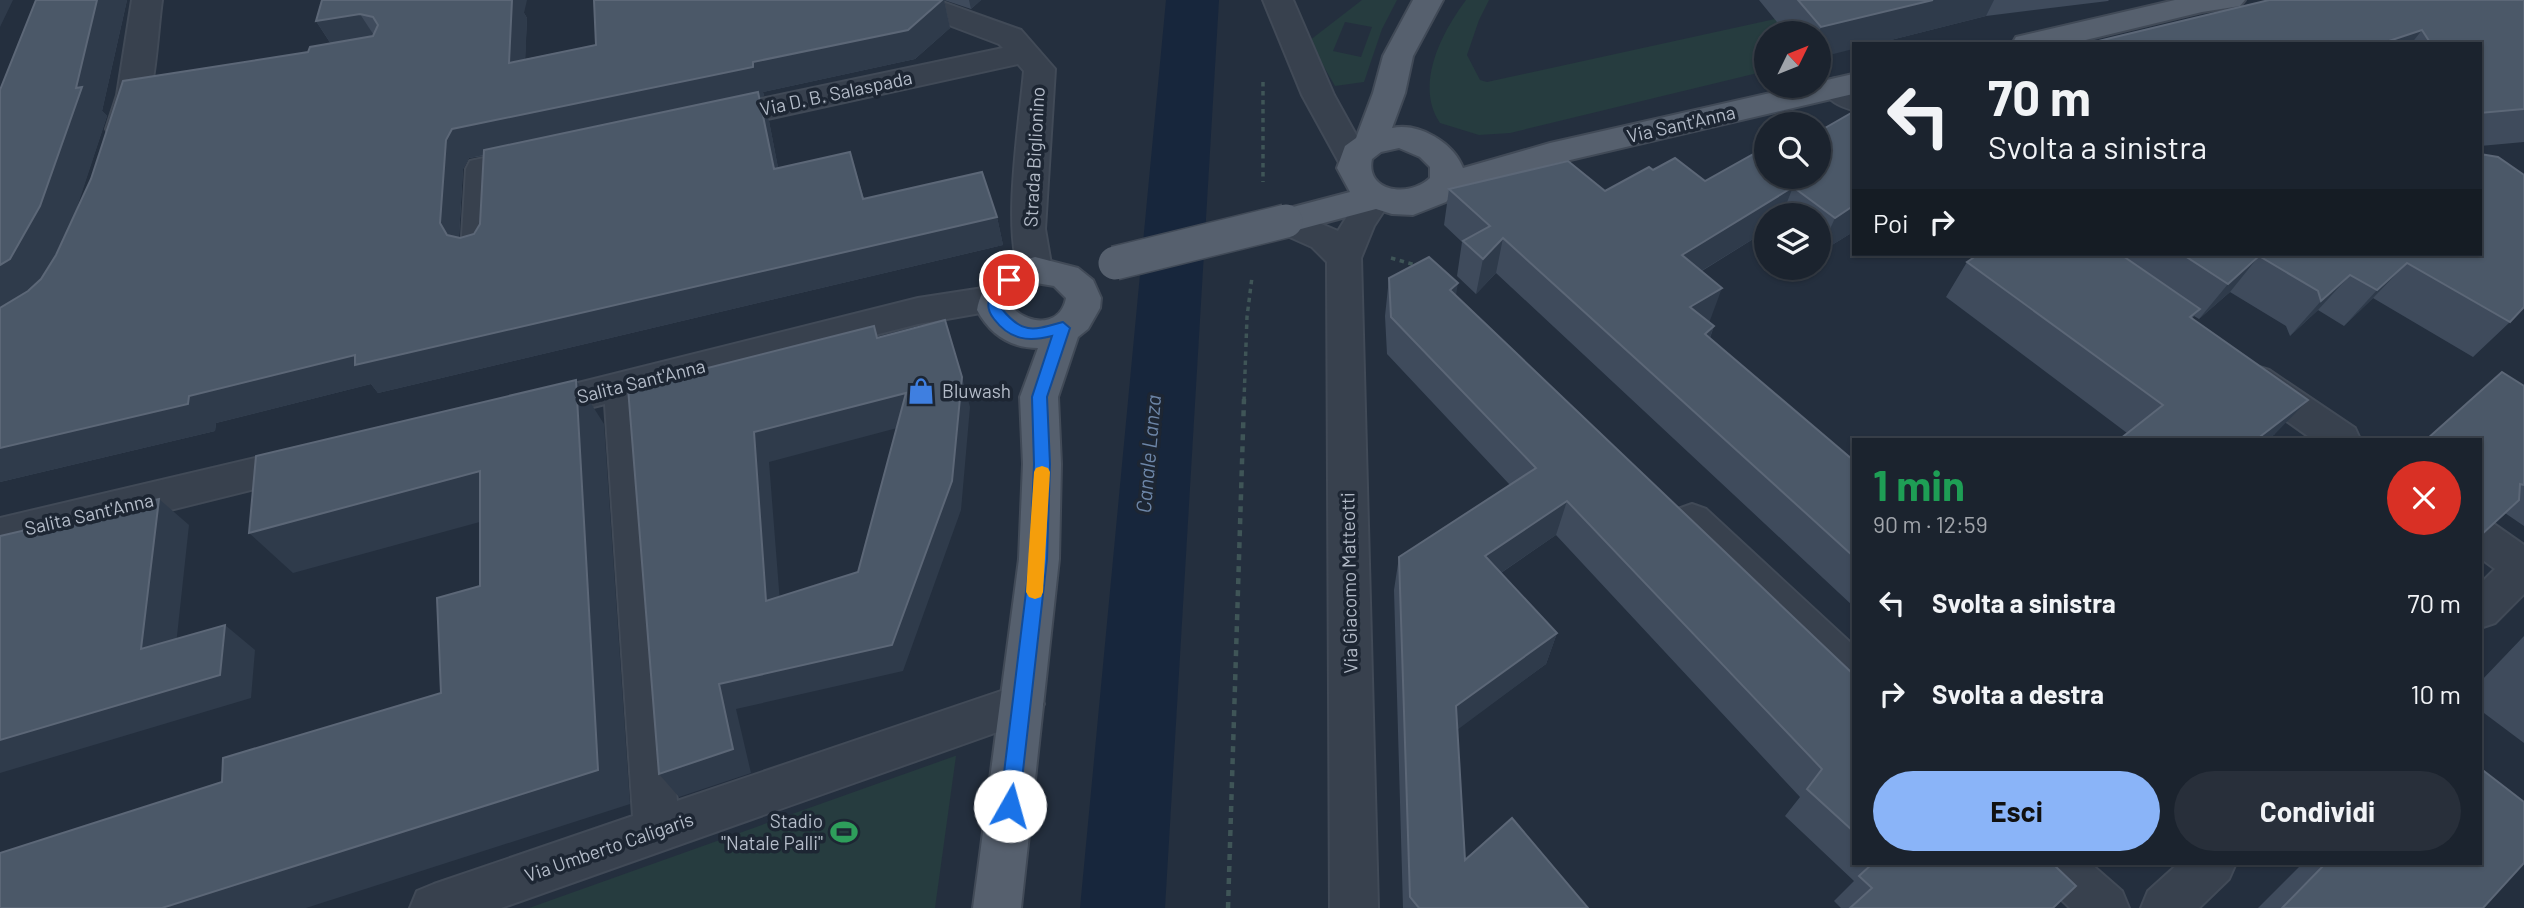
<!DOCTYPE html>
<html lang="it">
<head>
<meta charset="utf-8">
<style>
  :root { --surface:#1b232e; --page:#282f3a; --text:#f1f3f6; --muted:#a0a4aa; --line:#39404a; --accent:#8ab4f8 }
  body { margin:0; font-family:Barlow,sans-serif; background:var(--page); color:var(--text); height:100vh; display:flex; flex-direction:column; font-size:26px; white-space:nowrap }
  * { box-sizing:border-box; margin:0 }
  p { font-size:23px; color:var(--muted) }
  .icon { flex:none; width:38px; height:38px; fill:none; stroke:currentColor; stroke-width:2; stroke-linecap:round; stroke-linejoin:round }
  .map { position:relative; flex:1; overflow:hidden }
  .sheet { position:absolute; left:1852px; top:438px; width:630px; height:427px; display:flex; flex-direction:column; background:var(--surface); border-radius:0px; box-shadow:0 2px 5px #0004,0 0 0 2px var(--line) }
  .sheet>* { flex:none }
  .guide { position:absolute; left:1852px; top:42px; width:630px; height:214px; border-radius:0px; box-shadow:0 2px 5px #0004,0 0 0 2px var(--line); background:#1b232e; color:var(--text); overflow:hidden }
  .needle { width:46px; rotate:47deg }
  .controls { position:absolute; left:1754px; top:21px; display:grid; gap:14px }
  .controls a { display:grid; place-items:center; width:77px; height:77px; border-radius:50%; background:var(--surface); box-shadow:0 2px 5px #0004,0 0 0 2px var(--line); font-size:35px }
  .pin { position:absolute; display:grid; place-items:center; width:60px; height:60px; color:#fff; margin:-30px; border:4px solid #fff; border-radius:50%; box-shadow:0 2px 7px #0007 }
  .me { position:absolute; width:77px; margin:-38px; rotate:7deg; stroke-linejoin:round; filter:drop-shadow(0 0 5px #0008) }
  .turn { display:flex; align-items:center; gap:24px; height:147px; padding:0 21px; font-size:32px }
  .turn .icon { width:91px; height:91px; stroke-width:2.5 }
  .turn b { display:block; font-size:49px; line-height:60px }
  .then { display:flex; align-items:center; height:66px; padding:0 21px; background:#0003; gap:14px; font-size:26px }
  .round { display:grid; place-items:center; flex:none; width:74px; height:74px; border-radius:37px; background:var(--page) }
  .head { display:flex; align-items:center; justify-content:space-between; height:119px; padding:0 21px }
  h1 { font-size:42px; font-weight:700; line-height:52px; color:#1e9e55 }
  .button { display:flex; gap:14px; margin-top:auto; padding:14px 21px }
  .button a { flex:1; height:80px; border-radius:42px; background:var(--accent); color:#111; font-size:28px; font-weight:700; line-height:80px; text-align:center }
  .button a+a { background:var(--page); color:var(--text) }
  ul { padding:0; list-style:none }
  li { display:flex; align-items:center; gap:21px; height:91px; padding:0 21px }
  li div { flex:1 }
  li b { display:block; font-size:26px }
  li em { font-style:normal }
  .map>svg:first-child { display:block }
  .green { fill:#263c3f; fill-rule:evenodd }
  .water { fill:#17263c }
  .lines { fill:none; stroke-linecap:round; stroke-linejoin:round }
  .minor-casing { stroke:#414a57; stroke-width:4 }
  .major-casing { stroke:#414a57; stroke-width:4 }
  .path-far1 { stroke:#3f5557; stroke-width:3.5; stroke-dasharray:4.5 4.5; stroke-linecap:butt }
  .path { stroke:#3f5557; stroke-width:4.5; stroke-dasharray:6 6; stroke-linecap:butt }
  .minor { fill:#38414e; fill-rule:evenodd }
  .major { fill:#56606e; fill-rule:evenodd }
  .major-bridge-casing { stroke:#414a57; stroke-width:36; stroke-linecap:butt }
  .major-bridge { stroke:#56606e; stroke-width:33 }
  .wall { fill:#3f4b5c; fill-rule:evenodd }
  .shaded-wall { fill:#2f3b4b }
  .building { fill:#4b5868; stroke:#5c6777; stroke-width:2; fill-rule:evenodd }
  .route { fill:#1a73e8; stroke:#114b97; stroke-width:2 }
  .slow { fill:#f59e0b }
  .labels { text-anchor:middle; stroke-width:7; stroke-linejoin:round; paint-order:stroke }
  .street-label { font-size:19px; fill:#b4bcc9; stroke:#1d2633 }
  .poi-label { font-size:19px; fill:#b4bcc9; stroke:#1d2633; text-anchor:start }
  .water-label { font-size:21px; font-style:italic; fill:#6d86a8; stroke:#1d2633 }
</style>
</head>
<body>
<div class="map">
<svg width="2524" height="908" viewBox="0 0 2524 908">
  <rect width="100%" height="100%" fill="#242f3e"/>
  <g class="green">
    <path d="M1362 0H1397L1382 29 1364 82 1335 86 1309 41ZM1345 22 1372 27 1361 57 1333 51Z"/>
    <path d="M1466 0H1489L1479 20 1467 55 1480 80 1487 82 1775 19 1786 33H1766V71L1510 133 1479 135 1440 123C1414 85 1442 32 1466 0Z"/>
    <path d="M956 756 935 908H529L955 756Z"/>
  </g>
  <path class="water" d="M1166 0H1219L1165 908H1080Z"/>
  <g class="lines">
    <defs>
      <g id="minor">
        <path d="M132 0H162C156 43 157 99 133 137L122 140 111 137 106 129 117 95Z"/>
        <path d="M894 0H937L1021 30 1055 69 1045 229 1052 270 1047 279 1035 283 1023 279C1000 240 1020 120 1024 71L1018 64 713 131 702 128 697 120 702 112 713 109 1003 48 999 44 899 6Z"/>
        <path d="M1263 0H1293L1334 95 1370 160 1366 168 1354 171 1342 168 1302 95Z"/>
        <path d="M1836 78 1853 85V110C1840 107 1828 100 1820 88L1825 81Z"/>
        <path d="M534 147 546 150 550 158 546 166 498 177 495 252 490 261 478 264 466 261 461 252 466 169 470 161Z"/>
        <path d="M1376 185 1388 189 1393 197 1374 226 1361 258 1378 908H1330L1327 262 1312 247 1274 230 1269 221 1274 212 1286 209 1338 231 1364 189Z"/>
        <path d="M996 286 1009 290 1014 299 1009 308 918 324 641 395 677 801 1022 684 1037 690 1044 704 1037 718 501 908H410L417 891 434 884 633 816 605 404 535 422 522 417 516 407 522 397 918 298Z"/>
        <path d="M2256 366 2269 370 2355 428 2360 439H2312L2243 390 2237 380 2243 370Z"/>
        <path d="M306 446 320 451 325 462 320 473 0 552V518Z"/>
        <path d="M1692 504 1706 509 1853 645V691L1838 686 1678 533 1672 521 1678 509Z"/>
        <path d="M2480 519 2494 524 2524 545V594L2495 623 2480 628V584L2495 569 2480 558Z"/>
        <path d="M2033 863H2090L2122 891 2129 908H2070L2040 879Z"/>
        <path d="M2179 863H2236L2229 879 2199 908H2141L2148 891Z"/>
      </g>
      <g id="major">
        <path d="M1413 0H1443L1413 56 1405 93 1392 128C1419 122 1454 143 1463 168L1550 143 1801 86H1818V82L1853 74V94L1553 164 1454 194 1446 202 1413 215 1392 214 1376 209 1286 233 1274 230 1269 221 1274 212 1350 192 1337 168 1345 146 1356 138 1373 93 1383 56ZM1399 148 1420 157 1430 167V178C1409 198 1365 192 1372 159L1381 152Z"/>
        <path d="M2175 0H2245L2240 6 2202 12 2069 44H2012L2016 37Z"/>
        <path d="M1035 257 1078 268 1093 280 1101 298 1100 308 1088 329 1078 337 1058 397 1061 464 1059 559 1021 908H973L1019 559 1023 464 1020 397 1038 348C1010 348 990 334 977 310 983 277 1005 266 1035 257ZM1036 283 1054 286 1066 298C1061 326 1030 326 1013 308L1016 297Z"/>
      </g>
    </defs>
    <use href="#minor" class="minor-casing"/>
    <use href="#major" class="major-casing"/>
    <g class="path-far1">
      <path d="M1263 82V182"/>
      <path d="M1391 258 1419 266"/>
      <path d="M1244 401 1247 317 1252 277"/>
    </g>
    <path class="path" d="M1228 908 1244 399"/>
    <use href="#minor" class="minor"/>
    <use href="#major" class="major"/>
    <defs>
      <path id="major-bridge" d="M1115 263 1286 221"/>
    </defs>
    <use href="#major-bridge" class="major-bridge-casing"/>
    <use href="#major-bridge" class="major-bridge"/>
  </g>
  <g class="wall">
    <path d="M36 0H127L102 111 107 116 73 218 308 52 331 44 316 21 322 0 524 13 527 18 525 59 596 45 594 0H944L950 28 915 59 763 92 764 96 760 97 769 121 778 168 850 152 864 199 997 217 1003 245 378 393 371 384 216 423 215 431 0 482V90ZM483 156 480 224 474 234 459 238 463 169 469 158Z"/>
    <path d="M944 0H981L971 9Z"/>
    <path d="M1759 0H2109L2108 1 1986 16 1875 44H1853L1818 58V33H1786Z"/>
    <path d="M2524 0V142L2480 146V44H2086Z"/>
    <path d="M1653 170 1705 181 1818 177 1853 232 1819 253 1818 215H1766V231L1702 271 1709 322 1714 326 1710 338 1853 460V606L1496 273 1476 294 1457 276 1462 242 1444 225 1449 189 1605 191Z"/>
    <path d="M1979 254H2480L2510 322 2473 357 2373 298 2344 326 2318 310 2290 336 2286 326 2230 292 2199 319 2194 316 2192 319 2275 434 2268 439H2120L2127 433 1946 297 1967 262Z"/>
    <path d="M1389 278 1456 295 1853 674V863H2052L2053 908H1841L1834 901 1854 881 1785 816 1800 797 1556 535 1501 573 1557 633 1546 664 1457 729 1465 860 1588 908H1403L1394 590 1399 557 1510 485 1387 354 1385 316Z"/>
    <path d="M2524 386V526L2505 513Z"/>
    <path d="M2524 636V743L2480 710V682Z"/>
    <path d="M2303 863H2480L2483 908H2258Z"/>
  </g>
  <g class="shaded-wall">
    <path d="M0 0H13L0 27Z"/>
    <path d="M97 0H127L102 111 107 116 68 235 39 287 0 313V265L76 88Z"/>
    <path d="M512 0H527L524 13 527 18 524 92 509 63Z"/>
    <path d="M942 0H944L950 28 915 59 763 92 764 96 760 97 769 121 784 198 774 169 759 97 469 158 463 169 458 252 440 223 446 140 452 129 753 62Z"/>
    <path d="M969 0H981L971 9Z"/>
    <path d="M1933 0H1994L1986 16 1875 44H1853V49L1818 58V35L1821 27Z"/>
    <path d="M360 14 379 43 335 50 316 21Z"/>
    <path d="M2422 30 2411 44H2380Z"/>
    <path d="M1793 187 1782 215H1766V231L1670 290 1682 255Z"/>
    <path d="M1853 206V232L1819 253 1835 218Z"/>
    <path d="M997 217 1003 245 378 393 371 384 216 423 215 431 0 482V448L189 396 355 355Z"/>
    <path d="M1503 238 1496 273 1476 294 1483 259Z"/>
    <path d="M2259 256 2230 292 2199 319 2228 284Z"/>
    <path d="M2407 263 2373 298 2344 326 2377 290Z"/>
    <path d="M2350 275 2318 310 2290 336 2321 301Z"/>
    <path d="M1458 283 1452 320 1450 290Z"/>
    <path d="M1722 288 1709 323 1690 307Z"/>
    <path d="M1714 326 1701 361 1705 334Z"/>
    <path d="M962 377 970 407 961 510 903 671 736 709 751 773 679 797 659 774 719 684 892 645Z"/>
    <path d="M576 380 604 424 630 804 306 908H162L598 770Z"/>
    <path d="M906 393 916 423 769 462 782 628 766 601 754 432Z"/>
    <path d="M2308 400 2275 434 2268 439H2257Z"/>
    <path d="M480 471 513 513 293 573 249 533Z"/>
    <path d="M159 499 189 525 173 673 141 649Z"/>
    <path d="M1567 501 1556 535 1477 589 1485 556Z"/>
    <path d="M225 625 255 650 251 698 0 773V740Z"/>
    <path d="M1557 633 1546 664 1449 736 1456 706Z"/>
  </g>
  <g class="building">
    <path d="M36 0H97L76 88 82 87 40 206 10 259 0 265V90Z"/>
    <path d="M322 0H512L509 63 596 45 594 0H942L908 30 753 62V67L452 129 446 140 440 223 447 235 460 238 474 234 480 224 484 150 758 92 774 169 850 152 863 199 982 172 997 217 355 365V355L189 396 188 404 0 448V308L28 291 41 279 56 255 91 179 123 81 308 52 310 47 373 36 378 25 373 17 360 14 316 21Z"/>
    <path d="M1798 0H1933L1821 27Z"/>
    <path d="M2269 0H2524V109L2480 113V44H2431L2422 30 2380 44H2086Z"/>
    <path d="M1853 112V206L1835 218 1793 187 1682 255 1722 288 1690 307 1714 326 1705 334 1853 460V556L1503 238 1483 259 1463 241 1490 226 1449 189 1568 161 1605 191 1649 167 1653 170 1675 158 1705 181 1766 147V177H1818V132Z"/>
    <path d="M2480 154 2498 157 2524 175V307L2510 322 2407 263 2377 290 2350 275 2321 301 2318 291 2259 256 2228 284 2182 254H2480Z"/>
    <path d="M1979 254H2120L2200 309 2190 317 2308 400 2257 439H2120L2163 405 1967 262Z"/>
    <path d="M1429 257 1458 283 1450 290 1853 674V831L1807 789 1822 769 1567 501 1485 556 1557 633 1456 706 1465 860 1512 818 1588 908H1419L1410 897 1399 557 1536 468 1391 317 1389 278Z"/>
    <path d="M945 320 962 377 952 481 892 645 719 684 733 749 659 774 628 388 874 326 877 338ZM906 393 858 572 766 601 754 432Z"/>
    <path d="M2502 372 2524 386V485L2520 484 2519 500 2480 536V439H2427Z"/>
    <path d="M576 380 598 770 162 908H0V853L222 782 223 758 441 693 437 598 480 586V471L249 533 256 456Z"/>
    <path d="M159 499 141 649 225 625 220 675 0 740V536Z"/>
    <path d="M2480 768 2524 802V863L2483 908H2282L2326 863H2480Z"/>
    <path d="M1873 863H2052L2076 886 2053 908H1850L1872 888 1859 876Z"/>
  </g>
  <path class="route" d="M1009 275 1017 280 1007 292 1002 309C1023 335 1034 330 1063 322L1070 328 1047 397 1050 464 1047 559 1019 806 1016 812 1010 815 1003 812 1000 806 1030 559 1034 464 1032 397 1052 336C1028 342 1010 340 994 319 986 309 987 301 993 289 997 282 1002 277 1009 275Z"/>
  <path class="slow" d="M1042 466 1048 468 1050 472 1043 592 1041 597 1035 599 1029 597 1026 592 1034 472 1036 468Z"/>
  <defs>
    <symbol id="shop-bare" viewBox="-9 -9 18 18"><path d="M-5-2.5h2.3a2.7 3.5 0 0 1 5.4 0H5L5.5 6h-11ZM-1.5-2.5h3a1.5 2.3 0 0 0-3 0Z" fill="#3f7fe0" stroke="#1d2633" stroke-width="2.5" paint-order="stroke"/></symbol>
    <symbol id="stadium-bare" viewBox="-9 -9 18 18"><path d="M0-5a6.5 5 0 1 0 0 10a6.5 5 0 1 0 0-10ZM-3.5-1.8h7v3.6h-7Z" fill="#2e9e5b" stroke="#1d2633" stroke-width="2.5" paint-order="stroke"/></symbol>
  </defs>
  <g fill-rule="evenodd">
    <use href="#shop-bare" x="902" y="372" width="38" height="38"/>
    <use href="#stadium-bare" x="825" y="813" width="38" height="38"/>
  </g>
  <g class="labels">
    <g class="street-label">
      <text transform="translate(836 93) rotate(-12)" y="7">Via D. B. Salaspada</text>
      <text transform="translate(1681 124) rotate(-13)" y="7">Via Sant'Anna</text>
      <text transform="translate(1034 157) rotate(-87)" y="7">Strada Biglionino</text>
      <text transform="translate(641 381) rotate(-14)" y="7">Salita Sant'Anna</text>
      <text transform="translate(89 514) rotate(-13)" y="7">Salita Sant'Anna</text>
      <text transform="translate(1349 583) rotate(-91)" y="7">Via Giacomo Matteotti</text>
      <text transform="translate(609 847) rotate(-19)" y="7">Via Umberto Caligaris</text>
    </g>
    <g class="poi-label">
      <text x="942" y="398">Bluwash</text>
      <text x="823" y="828" text-anchor="end">Stadio<tspan x="823" dy="22">"Natale Palli"</tspan></text>
    </g>
    <g class="water-label">
      <text transform="translate(1149 454) rotate(-85)" y="7">Canale Lanza</text>
    </g>
  </g>
</svg>
<div class="controls">
<a><svg class="needle" viewBox="-14 -14 28 28"><path d="M0-13l5 13h-10z" fill="#e53935"/><path d="M0 13l5-13h-10z" fill="#a0a4aa"/></svg></a>
<a><svg class="icon" aria-label="search" viewBox="0 0 24 24"><circle cx="10" cy="10" r="6"/><path d="M15 15l6 6"/></svg></a>
<a><svg class="icon" aria-label="layers" viewBox="0 0 24 24"><path d="M12 4l9 5-9 5-9-5zM3 14l9 5 9-5"/></svg></a>
</div>
<div class="pin" style="left:1009px;top:280px;background:#d93025"><svg class="icon" aria-label="arrive" viewBox="0 0 24 24"><path d="M6 21V4h12l-3 4 3 4H6"/></svg></div>
<svg class="me" style="left:1010px;top:806px" viewBox="-20 -20 40 40"><circle r="19" fill="#fff"/><path d="M0-13L10 11 0 6-10 11z" fill="#1a73e8"/></svg>
<div class="guide">
<div class="turn"><svg class="icon" aria-label="left" viewBox="0 0 24 24"><path d="M17 20v-9H6M10 6l-5 5 5 5"/></svg><div><b>70 m</b>Svolta a sinistra</div></div>
<div class="then">Poi<svg class="icon" aria-label="right" viewBox="0 0 24 24"><path d="M7 20v-9h11M14 6l5 5-5 5"/></svg></div>
</div>
<section class="sheet">
<div class="head"><div><h1>1 min</h1><p>90 m · 12:59</p></div><a class="round" style="background:#d93025;color:#fff"><svg class="icon" aria-label="close" viewBox="0 0 24 24"><path d="M6 6l12 12M18 6L6 18"/></svg></a></div>
<ul>
<li><svg class="icon" aria-label="left" viewBox="0 0 24 24"><path d="M17 20v-9H6M10 6l-5 5 5 5"/></svg><div><b>Svolta a sinistra</b></div><em>70 m</em></li>
<li><svg class="icon" aria-label="right" viewBox="0 0 24 24"><path d="M7 20v-9h11M14 6l5 5-5 5"/></svg><div><b>Svolta a destra</b></div><em>10 m</em></li>
</ul>
<div class="button"><a>Esci</a><a>Condividi</a></div>
</section>
</div>
</body>
</html>
